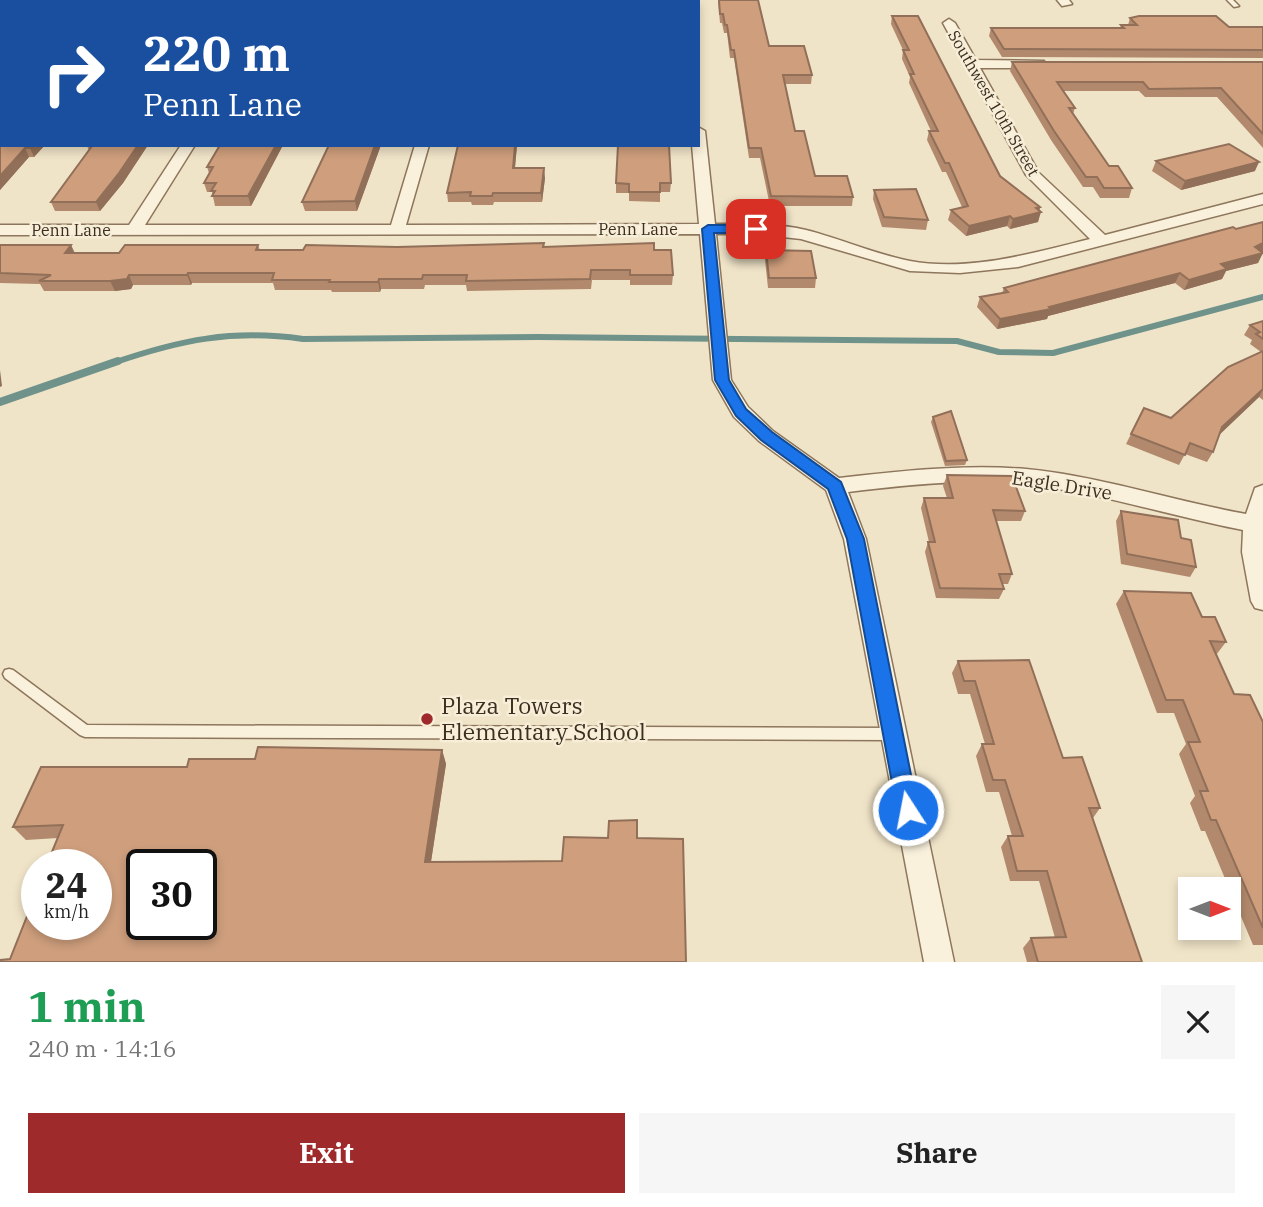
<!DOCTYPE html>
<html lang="en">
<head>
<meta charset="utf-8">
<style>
  :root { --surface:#fff; --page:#f6f6f6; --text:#222; --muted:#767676; --accent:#9e2a2b }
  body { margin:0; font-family:"IBM Plex Serif",serif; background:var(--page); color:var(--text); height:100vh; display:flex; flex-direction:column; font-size:26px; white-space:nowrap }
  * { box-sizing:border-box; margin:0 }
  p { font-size:23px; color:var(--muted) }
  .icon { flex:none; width:38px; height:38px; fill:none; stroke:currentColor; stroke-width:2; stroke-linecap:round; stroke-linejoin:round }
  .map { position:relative; height:962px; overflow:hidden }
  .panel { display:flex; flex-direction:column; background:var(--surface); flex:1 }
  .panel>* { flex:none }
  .top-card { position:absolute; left:0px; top:0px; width:700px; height:147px; box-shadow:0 4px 10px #0003; background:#1a4fa0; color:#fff; overflow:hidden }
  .needle { width:46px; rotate:90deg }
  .buttons { position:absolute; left:1178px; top:877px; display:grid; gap:14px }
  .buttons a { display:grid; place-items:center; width:63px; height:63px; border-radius:0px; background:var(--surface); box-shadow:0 4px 10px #0003; font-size:35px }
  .speed { position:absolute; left:21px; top:849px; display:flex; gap:14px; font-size:35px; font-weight:700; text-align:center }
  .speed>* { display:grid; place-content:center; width:91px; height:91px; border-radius:50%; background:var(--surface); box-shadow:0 4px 10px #0003; line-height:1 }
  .speed small { font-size:18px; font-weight:400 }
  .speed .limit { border:4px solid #111; border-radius:10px; background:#fff; color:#111 }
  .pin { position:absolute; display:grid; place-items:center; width:60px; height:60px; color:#fff; margin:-30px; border-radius:14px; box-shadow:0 4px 10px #0006 }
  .me { position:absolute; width:77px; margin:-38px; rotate:349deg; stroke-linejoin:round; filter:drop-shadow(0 0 5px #0008) }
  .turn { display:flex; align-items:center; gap:24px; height:147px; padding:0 28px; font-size:32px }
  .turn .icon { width:91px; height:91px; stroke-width:2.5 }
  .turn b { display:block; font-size:49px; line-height:60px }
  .round { display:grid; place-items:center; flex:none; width:74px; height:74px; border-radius:0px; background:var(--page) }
  .summary { display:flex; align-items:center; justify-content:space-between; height:119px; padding:0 28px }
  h1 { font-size:42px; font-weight:700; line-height:52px; color:#1e9e55 }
  .button { display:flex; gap:14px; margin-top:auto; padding:14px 28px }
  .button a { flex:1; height:80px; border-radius:0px; background:var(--accent); color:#fff; font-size:28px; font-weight:700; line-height:80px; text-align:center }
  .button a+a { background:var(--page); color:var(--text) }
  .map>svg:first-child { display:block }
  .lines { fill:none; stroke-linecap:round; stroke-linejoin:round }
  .stream-far1 { stroke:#6f938a; stroke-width:6 }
  .stream { stroke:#6f938a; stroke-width:8 }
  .lane-casing { stroke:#8d765c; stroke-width:3 }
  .street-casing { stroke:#8d765c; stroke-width:3 }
  .lane { fill:#faf1dc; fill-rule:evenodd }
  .street { fill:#faf1dc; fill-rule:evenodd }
  .wall { fill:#b2896c; fill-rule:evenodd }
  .shaded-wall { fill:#916f58 }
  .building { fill:#cf9f7d; stroke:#916f58; stroke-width:2; fill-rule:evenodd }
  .route { fill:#1a73e8; stroke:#114b97; stroke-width:2 }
  .poi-dot { fill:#9e2a2b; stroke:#f7eed8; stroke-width:2.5 }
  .labels { text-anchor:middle; stroke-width:5; stroke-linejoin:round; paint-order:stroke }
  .far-street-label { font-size:16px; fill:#3d2e20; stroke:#f7eed8 }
  .street-label { font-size:19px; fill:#3d2e20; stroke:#f7eed8 }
  .near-poi-label { font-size:23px; fill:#3d2e20; stroke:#f7eed8; text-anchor:start }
</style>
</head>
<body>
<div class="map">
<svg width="1263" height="962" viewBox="0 0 1263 962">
  <rect width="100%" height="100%" fill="#f0e4c8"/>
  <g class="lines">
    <path class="stream-far1" d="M113 363C180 340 232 329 303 339L538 337 957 341 999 352 1053 353 1263 297"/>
    <path class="stream" d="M0 402 118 361"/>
    <defs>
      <g id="lane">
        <path d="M1227 0H1233L1239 6 1234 7Z"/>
        <path d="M9 669 13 670 87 725 892 728 897 730 899 734 897 738 892 740 85 737 80 735 5 678 3 674 5 670Z"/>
      </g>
      <g id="street">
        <path d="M89 0H101L88 2Z"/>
        <path d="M273 0H285L273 2Z"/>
        <path d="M459 0H471L459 2Z"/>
        <path d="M679 0H691V2H680Z"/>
        <path d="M1057 0H1069L1072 4 1062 6Z"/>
        <path d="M949 19 955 23 976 60 1044 61 1046 64 1040 68H980L1039 173 1105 235 1263 194V204L1018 267 960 273 910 271 801 239 756 234H716L731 380 748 407 773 431 839 478C901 471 963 464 1026 469 1100 476 1173 501 1246 514L1255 488 1263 485V610L1255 608 1251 601 1242 552 1243 530C1171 516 1101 493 1029 485 969 478 908 485 848 492L866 539 954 962H924L844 539 826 490 759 441 734 417 713 380 700 234 0 235V225H129L181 145H195L145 225H391L415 145H429L406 225 699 224 692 145H698V127L705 131 715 224C745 224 777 223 806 230 841 239 875 254 910 261 969 272 1033 253 1090 239L1026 175 943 23Z"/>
        <path d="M2 92V102H0V93Z"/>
      </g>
    </defs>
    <use href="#lane" class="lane-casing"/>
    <use href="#street" class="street-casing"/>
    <use href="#lane" class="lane"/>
    <use href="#street" class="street"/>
  </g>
  <g class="wall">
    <path d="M718 0H758L769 46 812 75 811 84H785L795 131 815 176 853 197 852 206H770L760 158H749L734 58H730L727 33H724L722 23H720Z"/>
    <path d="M892 16 1000 176 1040 207 1038 222 1010 229 1007 226 966 236 948 220 951 210 962 207 946 172H942L927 140 929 131H931L909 83 910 77 902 59 903 50 891 24Z"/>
    <path d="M1130 18 1229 27H1263V58L1002 57 989 36 991 28H1120L1121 25H1128Z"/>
    <path d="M1012 62H1263V148L1217 97H1145L1139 91H1063L1075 108 1073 114 1109 166 1132 188 1129 198H1100L1093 187H1083L1051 140 1010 71Z"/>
    <path d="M0 125 45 145 34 157H29L0 190Z"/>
    <path d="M148 145 123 183 100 211H55L51 202 89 150 87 146Z"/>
    <path d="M220 145H283L251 206H215L212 192H207L204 183 209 173 207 167Z"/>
    <path d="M328 145H381L357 211H305L302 202 328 147Z"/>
    <path d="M458 145H517L515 168 545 178 542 202H494L493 205H472L471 202H448L447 193Z"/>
    <path d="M1156 161 1255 171 1181 190 1152 171Z"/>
    <path d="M616 183H671L670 192H660V202L629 201V193H616Z"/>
    <path d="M874 190 928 220 926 230 882 227 873 199Z"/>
    <path d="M0 245H71L75 253H119L258 245 260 250 397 247H544L654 250 673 275 672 285H630V280H592L591 289 467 291 466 285H425L424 289H381L380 292H332L331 290H275L273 283H192L191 285H133L131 289 115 291H44L40 284 0 283Z"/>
    <path d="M766 250 816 278 815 288H768L765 260Z"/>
    <path d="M1262 252 1258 263 1226 271 1222 279 1184 290 1175 283 1048 316 1047 319 997 329 977 307 980 297 1002 293 1004 288Z"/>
    <path d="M1263 321V400L1259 397 1220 434 1213 452 1207 462 1185 454 1179 465 1126 444 1144 408 1171 418 1261 352 1250 344 1252 340 1244 335 1250 325Z"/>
    <path d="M933 417 967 460 965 465 945 466 931 422Z"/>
    <path d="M947 475 1025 511 1021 521H996L1012 574 1008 584H1002L1004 589 999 599 936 598 925 552 928 542H929L921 508 924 498H947L943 486Z"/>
    <path d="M1121 511 1181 538 1196 567 1190 577 1121 564 1116 521Z"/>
    <path d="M1124 591 1202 617 1226 642 1216 655 1234 694 1263 722V945H1253L1205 831H1201L1190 803 1195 796 1179 754 1186 744 1174 713H1157L1116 604Z"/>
    <path d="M958 661 1063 758 1100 808 1093 818 1142 962H1027L1023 948 1031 938H1055L1039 881H1010L1001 847 1008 836H1012L999 792H986L976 756 982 744H985L970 694H958L952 673Z"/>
    <path d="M258 747 442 750 446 764 431 862 562 861 564 837 608 838 609 821 637 820V838L683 839 686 962H0V960L10 959 37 891V924H96V864H47L58 838 26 840 13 827 41 767H187L189 759H255ZM142 864H201V924H142Z"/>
  </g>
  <g class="shaded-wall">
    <path d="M55 0H66L64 2H53Z"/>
    <path d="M157 0H167L166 2H156Z"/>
    <path d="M2 48V60L0 62V50Z"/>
    <path d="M32 145H45L34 157 30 148Z"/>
    <path d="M138 145H148L123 183 100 211 96 202Z"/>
    <path d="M276 145H283L251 206 248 196Z"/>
    <path d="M375 145H381L357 211 355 201Z"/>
    <path d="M515 145H517L514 178 513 168Z"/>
    <path d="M25 148 29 157 0 190V176Z"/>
    <path d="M1259 162 1255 171 1181 190 1185 181Z"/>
    <path d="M544 168 545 178 542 202 541 193Z"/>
    <path d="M1040 207 1038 213 1041 212 1038 222 1010 229 1013 219Z"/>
    <path d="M1010 216 1007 226 966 236 969 226Z"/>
    <path d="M1263 243V252L1254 254 1263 253 1258 263 1226 271 1222 279 1184 290 1189 280Z"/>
    <path d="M71 245 75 255 65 253Z"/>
    <path d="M188 273 192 283 191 285 187 275Z"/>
    <path d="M1180 273 1175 283 1048 316 1047 319 997 329 1000 319Z"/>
    <path d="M129 275 133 285 131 289 115 291 110 281Z"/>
    <path d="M379 279 381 289 380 292 378 282Z"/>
    <path d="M0 370 2 386 0 387Z"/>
    <path d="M1263 389 1259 397 1217 437 1222 427Z"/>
    <path d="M442 750 446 764 429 874 425 862Z"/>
  </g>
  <g class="building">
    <path d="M0 0H55L53 2H2V48L0 50Z"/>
    <path d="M116 0H157L156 2H114Z"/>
    <path d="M200 0H239L238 2H199Z"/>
    <path d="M308 0H349L348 2H307Z"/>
    <rect x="387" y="0" width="41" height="2"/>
    <path d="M494 0H541V2H493Z"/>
    <rect x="624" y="0" width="32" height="2"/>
    <path d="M719 0H758L769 46H804L812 75H783L795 131H804L815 176H847L853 197 771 196 761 148H749L734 50H731L727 25H725L723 14H720Z"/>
    <path d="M892 16H918L1000 176 1040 207 1036 208 1041 212 1013 219 1010 216 969 226 951 210 968 206 949 163H945L929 131H938L910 74H914L903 50H909Z"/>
    <path d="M1139 16H1216L1229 27H1263V50L1004 49 991 28H1124L1121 25H1137L1130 18Z"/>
    <path d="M1012 62H1263V134L1221 88 1149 89 1143 82H1057L1075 108H1069L1109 166H1118L1132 188H1104L1097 177H1086L1054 131Z"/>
    <path d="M2 123V145H32L30 148H25L0 176V125Z"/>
    <path d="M1229 144 1259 162 1185 181 1156 161Z"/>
    <path d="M138 145 119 173 96 202H51L92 146 87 145Z"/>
    <path d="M220 145H276L248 196H212L215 191H211L216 183H204L213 167H207Z"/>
    <path d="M329 145H375L355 201 302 202Z"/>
    <path d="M458 145H515L513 168H544L541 193H493L492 196H470L471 192 447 193Z"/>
    <path d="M618 145H669L671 183H660V192H629V184L616 183Z"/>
    <path d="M916 189 928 220 884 217 874 190Z"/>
    <path d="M1263 222V243L1255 247 1263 253 1221 264 1227 269 1189 280 1180 273 1049 307 1051 309 1000 319 980 297 1008 292 1004 288 1233 227 1236 229Z"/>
    <path d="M544 243 543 247 654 243V250H671L673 275H630V270H591L590 279 466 281 467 275H423L422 279H379L378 282H329L330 280H272L274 273H188L187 275H129L127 279 110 281H39L51 275 0 273V245H71L65 253H119L125 245H258L256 250H303L306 245 397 247Z"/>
    <path d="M766 250 811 251 816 278H769Z"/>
    <path d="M1263 321V339L1256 334 1260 332 1250 325Z"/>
    <path d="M1263 351V389L1222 427 1213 452 1190 443 1185 455 1131 434 1144 408 1171 418 1228 367Z"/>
    <path d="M951 411 967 460 946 461 933 417Z"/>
    <path d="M947 475 1012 476 1025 511 993 510 1012 574H999L1004 589 940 588 928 542H935L924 498H953Z"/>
    <path d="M1121 511 1178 520 1181 538 1191 540 1196 567 1127 554Z"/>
    <path d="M1124 591 1191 593 1202 617H1215L1226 642 1210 641 1234 694 1250 695 1263 722V928L1216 820H1211L1200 791H1208L1188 742H1200L1183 700H1166Z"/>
    <path d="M1029 660 1063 758 1082 757 1100 808H1089L1142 962H1038L1031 938 1066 937 1047 871H1017L1008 836H1023L1005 780H993L982 744H994L975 681H964L958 661Z"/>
    <path d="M258 747 442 750 425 862 562 861 564 837 608 838 609 821 637 820V838L683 839 686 962H0V960L10 959 37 891V924H96V864H47L63 825 13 827 41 767H187L189 759H255ZM142 864H201V924H142Z"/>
  </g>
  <path class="route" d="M708 225H756L762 229 756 233H714L729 380 746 409 772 432 841 482 864 539 918 810 915 817 908 820 900 817 897 810 847 539 828 489 761 440 736 416 715 380 702 229Z"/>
  <circle class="poi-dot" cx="427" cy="719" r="7"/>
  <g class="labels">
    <g class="far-street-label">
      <text transform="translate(994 103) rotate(60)" y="6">Southwest 10th Street</text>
      <text x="638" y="235">Penn Lane</text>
      <text x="71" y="236">Penn Lane</text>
    </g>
    <g class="street-label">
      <text transform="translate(1062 485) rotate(9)" y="7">Eagle Drive</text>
    </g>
    <g class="near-poi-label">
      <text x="441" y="714">Plaza Towers<tspan x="441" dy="26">Elementary School</tspan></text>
    </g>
  </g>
</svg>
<div class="buttons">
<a><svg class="needle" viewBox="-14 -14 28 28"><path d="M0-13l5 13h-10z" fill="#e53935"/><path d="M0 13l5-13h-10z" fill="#767676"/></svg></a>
</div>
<div class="speed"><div>24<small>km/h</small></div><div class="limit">30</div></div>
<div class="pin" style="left:756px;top:229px;background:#d93025"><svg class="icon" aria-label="arrive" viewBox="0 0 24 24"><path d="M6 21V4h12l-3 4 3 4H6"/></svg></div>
<svg class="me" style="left:908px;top:810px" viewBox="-20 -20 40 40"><circle r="17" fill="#1a73e8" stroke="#fff" stroke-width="3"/><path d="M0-11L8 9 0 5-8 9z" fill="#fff"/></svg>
<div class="top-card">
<div class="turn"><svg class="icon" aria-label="right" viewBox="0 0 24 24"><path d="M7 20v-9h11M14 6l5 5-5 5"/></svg><div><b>220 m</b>Penn Lane</div></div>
</div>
</div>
<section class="panel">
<div class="summary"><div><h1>1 min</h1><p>240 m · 14:16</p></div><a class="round"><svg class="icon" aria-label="close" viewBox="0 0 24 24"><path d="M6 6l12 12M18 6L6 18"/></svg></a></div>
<div class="button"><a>Exit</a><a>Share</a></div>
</section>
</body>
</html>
